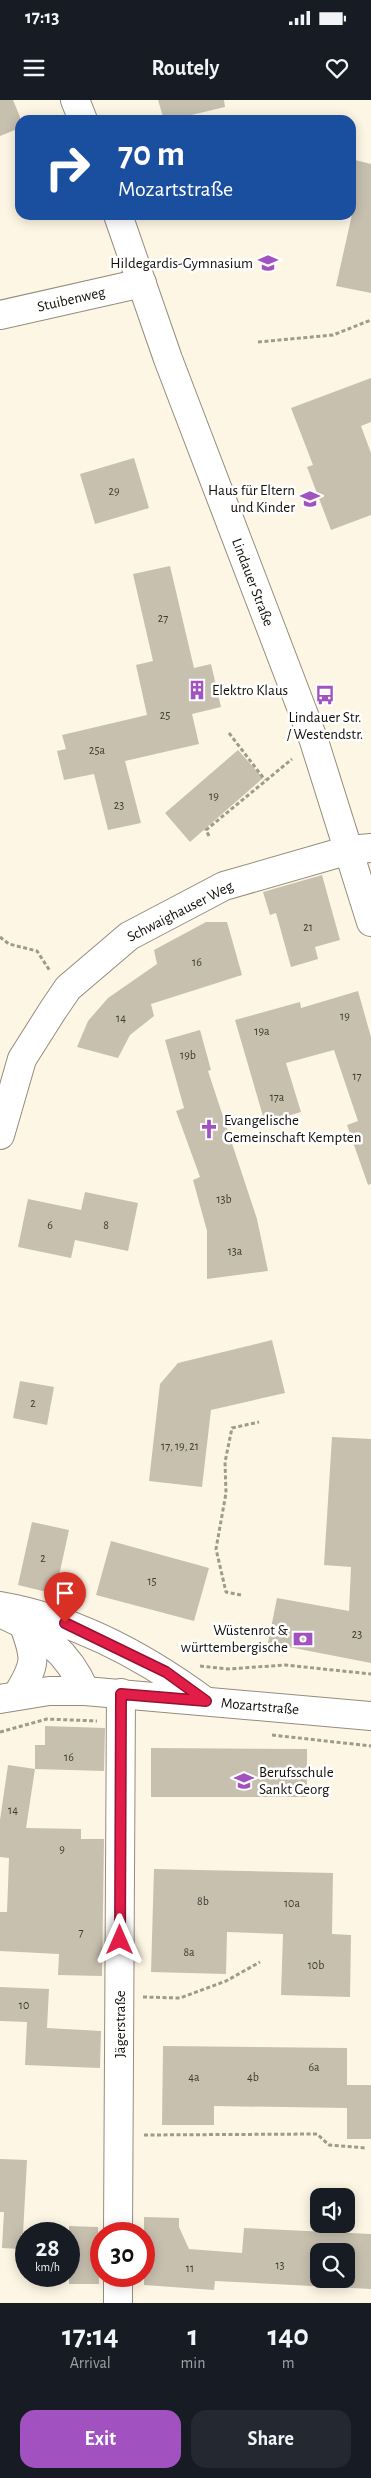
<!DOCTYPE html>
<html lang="en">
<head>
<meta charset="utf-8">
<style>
  :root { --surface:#171b24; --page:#242831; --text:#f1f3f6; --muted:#9ea1a6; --accent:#a251c1 }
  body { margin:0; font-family:"Alegreya Sans",sans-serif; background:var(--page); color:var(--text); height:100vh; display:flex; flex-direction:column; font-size:19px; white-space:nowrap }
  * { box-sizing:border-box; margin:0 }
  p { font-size:16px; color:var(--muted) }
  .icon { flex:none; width:28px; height:28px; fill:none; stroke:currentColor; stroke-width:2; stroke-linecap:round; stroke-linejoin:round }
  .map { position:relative; height:2203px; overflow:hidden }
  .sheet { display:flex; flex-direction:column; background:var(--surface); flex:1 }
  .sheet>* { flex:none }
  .top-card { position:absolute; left:15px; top:15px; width:341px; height:105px; border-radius:15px; box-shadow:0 2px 12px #0003; background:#1a4fa0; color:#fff; overflow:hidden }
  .buttons { position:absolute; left:310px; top:2088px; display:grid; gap:10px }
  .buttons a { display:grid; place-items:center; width:45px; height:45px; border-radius:10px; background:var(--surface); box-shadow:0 2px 12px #0003; font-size:25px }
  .speed { position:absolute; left:15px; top:2122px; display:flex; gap:10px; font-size:25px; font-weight:700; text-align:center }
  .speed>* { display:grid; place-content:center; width:65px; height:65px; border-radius:50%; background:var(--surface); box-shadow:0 2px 12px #0003; line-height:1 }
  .speed small { font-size:12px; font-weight:400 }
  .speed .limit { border:8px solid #d22; background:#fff; color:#111 }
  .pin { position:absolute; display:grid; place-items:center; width:42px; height:42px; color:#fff; margin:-51px -21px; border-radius:50% 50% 50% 0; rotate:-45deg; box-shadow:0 0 5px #0007 }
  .pin .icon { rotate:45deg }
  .me { position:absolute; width:55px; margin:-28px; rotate:0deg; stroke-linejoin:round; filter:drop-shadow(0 0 4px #0008) }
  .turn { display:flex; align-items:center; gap:18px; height:105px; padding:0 20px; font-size:22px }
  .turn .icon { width:65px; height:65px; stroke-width:2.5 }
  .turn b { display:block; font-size:35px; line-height:42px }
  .eta { display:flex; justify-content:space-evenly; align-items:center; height:85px; text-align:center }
  .eta b { font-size:30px; font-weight:700; line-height:35px }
  .action { display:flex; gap:10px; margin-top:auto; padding:10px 20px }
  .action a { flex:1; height:58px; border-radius:15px; background:var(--accent); color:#fff; font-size:20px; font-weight:700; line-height:58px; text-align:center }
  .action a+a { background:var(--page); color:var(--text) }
  .status { display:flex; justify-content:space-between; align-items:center; height:35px; padding:0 25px; background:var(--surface); direction:ltr }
  .status svg { height:14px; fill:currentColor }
  header { display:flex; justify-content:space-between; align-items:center; height:65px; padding:0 20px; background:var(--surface); font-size:22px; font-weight:700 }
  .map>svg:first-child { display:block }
  .building { fill:#c7c0af; fill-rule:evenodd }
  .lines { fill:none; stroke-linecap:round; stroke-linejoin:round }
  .minor-casing { stroke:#948d7d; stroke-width:30 }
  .path { stroke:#a09a8d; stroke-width:3; stroke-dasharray:4 2.5; stroke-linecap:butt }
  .minor { stroke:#fff; stroke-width:28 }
  .route-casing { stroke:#92132f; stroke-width:12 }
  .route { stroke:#e11d48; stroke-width:9 }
  .labels { text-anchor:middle; stroke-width:5; stroke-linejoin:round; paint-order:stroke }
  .number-label { font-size:12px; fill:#3f3b32 }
  .poi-label { font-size:15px; fill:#120f09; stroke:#fff; text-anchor:end }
  .street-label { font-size:15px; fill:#120f09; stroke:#fff }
</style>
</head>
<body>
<div class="status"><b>17:13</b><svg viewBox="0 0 49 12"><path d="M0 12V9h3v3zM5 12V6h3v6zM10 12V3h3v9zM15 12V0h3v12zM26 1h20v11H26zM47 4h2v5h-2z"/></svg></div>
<header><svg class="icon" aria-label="menu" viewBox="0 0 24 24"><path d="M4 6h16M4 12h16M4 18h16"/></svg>Routely<svg class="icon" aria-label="heart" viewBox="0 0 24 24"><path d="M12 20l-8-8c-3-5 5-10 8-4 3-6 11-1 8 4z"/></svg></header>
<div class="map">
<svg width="371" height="2203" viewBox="0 0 371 2203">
  <rect width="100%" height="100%" fill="#fef6e4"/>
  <g class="building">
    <path d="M0 0H13L20 17V28L0 36Z"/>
    <path d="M158 0H224L225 7 187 16 188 20H164Z"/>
    <path d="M351 59 371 64V193L336 186 355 101 351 100Z"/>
    <path d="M371 278V322L361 326 371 353V415L331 430 307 367 313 365 291 308Z"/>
    <path d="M134 358 149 408 95 424 80 374Z"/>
    <path d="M170 466 194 568 211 564 221 607 192 614 199 644 125 661 141 723 108 730 94 674 64 680 57 651 66 649 62 635 147 615 136 565 153 561 133 474Z"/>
    <path d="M238 650 263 678 190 742 165 713Z"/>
    <path d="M322 775 340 840 315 847 318 859 291 867 276 813 270 815 263 792Z"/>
    <path d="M206 822H227L242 875 151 904 154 916 130 935 118 958 77 947 88 921 108 898 157 864 154 850Z"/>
    <path d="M358 891 371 937V1084L368 1085 347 1025 358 1021 334 950 286 963 301 1012 265 1023 235 920 300 902 301 908Z"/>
    <path d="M200 930 211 970 208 971 257 1119 268 1171 207 1179V1131L193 1080 200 1077 176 1011 184 1008 165 940Z"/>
    <path d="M85 1092 138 1103 128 1151 75 1140 71 1158 18 1147 28 1099 81 1110Z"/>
    <path d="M272 1240 285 1293 211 1310 202 1387 149 1381 160 1284 178 1263Z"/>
    <path d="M20 1281 54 1287 47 1325 13 1318Z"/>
    <path d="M332 1337 371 1339V1563L268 1543 277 1498 349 1511 351 1467 324 1465Z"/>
    <path d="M32 1422 69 1430 55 1494 18 1485Z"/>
    <path d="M111 1441 209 1468 194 1521 96 1495Z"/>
    <path d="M45 1626 105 1628 104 1671 35 1669 26 1728 81 1729V1739H104L102 1876 58 1875 59 1854 0 1851V1812H7L9 1758 0 1757V1720L8 1665 35 1669V1645H45Z"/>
    <path d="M151 1648 307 1649V1697H151Z"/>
    <path d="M154 1769 333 1773 332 1834 351 1835 350 1897 281 1895 283 1834 227 1832 226 1874 151 1872Z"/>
    <path d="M0 1887 49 1889 47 1928 101 1931 100 1968 25 1965 27 1922 0 1921Z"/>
    <path d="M163 1946 347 1948V1985H371V2039H347V2008L214 2006V2025H162Z"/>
    <path d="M0 2059 27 2060 23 2134H21L20 2149 2 2148 4 2112H0Z"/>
    <path d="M144 2117 179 2118V2127L189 2149 242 2153 244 2128 371 2134V2189L215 2181 214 2190 144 2185ZM319 2151H346V2179H319Z"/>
    <path d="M69 2126 98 2127 99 2184H69Z"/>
  </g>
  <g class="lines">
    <defs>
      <g id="minor">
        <path d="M75 0 83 20"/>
        <path d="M118 115 168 259 314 641 371 822"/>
        <path d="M0 215 142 183"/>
        <path d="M0 1035 22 959 53 910 68 888 129 836 224 786 349 750 371 748"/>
        <path d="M0 1506C75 1519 144 1556 205 1601"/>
        <path d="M4 1515C41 1531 69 1553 85 1591"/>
        <path d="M17 1595C37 1563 36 1558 23 1523"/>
        <path d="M0 1599 49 1591H85L371 1616"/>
        <path d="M118 2134 121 1593"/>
        <path d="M118 2203V2176"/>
      </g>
    </defs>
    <use href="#minor" class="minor-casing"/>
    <g class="path">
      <path d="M258 242 333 235 371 220"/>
      <path d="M229 633 265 680"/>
      <path d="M209 736 206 730 292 659"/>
      <path d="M0 837 9 844 37 851 50 871"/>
      <path d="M241 1495 226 1492 216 1449 226 1393 225 1362 232 1328 259 1322"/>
      <path d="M200 1566 228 1569 285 1565 371 1574"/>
      <path d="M0 1632 47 1619 97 1621"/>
      <path d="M272 1635 371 1646"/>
      <path d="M143 1897 180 1898 226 1881 260 1862"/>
      <path d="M144 2035 317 2034 329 2045 366 2048"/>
    </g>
    <use href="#minor" class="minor"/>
  </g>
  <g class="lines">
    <defs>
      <path id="route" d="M65 1523 166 1572 206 1601 121 1594 120 1840"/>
    </defs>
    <use href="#route" class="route-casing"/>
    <use href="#route" class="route"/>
  </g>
  <defs>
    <symbol id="school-bare" viewBox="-9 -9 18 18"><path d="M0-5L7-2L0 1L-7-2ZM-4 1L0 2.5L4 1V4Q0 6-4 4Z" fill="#a251c1" stroke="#fff" stroke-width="2.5" paint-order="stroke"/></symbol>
    <symbol id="building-bare" viewBox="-9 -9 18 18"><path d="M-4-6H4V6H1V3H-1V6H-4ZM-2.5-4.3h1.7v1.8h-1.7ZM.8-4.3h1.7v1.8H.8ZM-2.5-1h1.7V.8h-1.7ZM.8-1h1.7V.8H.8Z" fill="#a251c1" stroke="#fff" stroke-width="2.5" paint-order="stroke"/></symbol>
    <symbol id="bus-bare" viewBox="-9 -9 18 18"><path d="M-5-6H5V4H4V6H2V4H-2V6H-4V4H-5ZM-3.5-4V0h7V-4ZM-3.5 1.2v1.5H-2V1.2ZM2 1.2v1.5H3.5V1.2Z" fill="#a251c1" stroke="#fff" stroke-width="2.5" paint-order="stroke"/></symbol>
    <symbol id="church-bare" viewBox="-9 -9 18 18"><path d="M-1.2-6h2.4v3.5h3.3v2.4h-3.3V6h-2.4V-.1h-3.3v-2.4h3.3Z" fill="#a251c1" stroke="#fff" stroke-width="2.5" paint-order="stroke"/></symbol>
    <symbol id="bank-bare" viewBox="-9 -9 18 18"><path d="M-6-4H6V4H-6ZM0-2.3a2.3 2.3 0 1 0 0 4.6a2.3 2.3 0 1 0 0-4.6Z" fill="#a251c1" stroke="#fff" stroke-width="2.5" paint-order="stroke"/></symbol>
  </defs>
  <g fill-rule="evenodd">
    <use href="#school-bare" x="254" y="149" width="28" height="28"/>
    <use href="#school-bare" x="296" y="385" width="28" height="28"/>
    <use href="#building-bare" x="183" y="576" width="28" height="28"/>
    <use href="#bus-bare" x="311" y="581" width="28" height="28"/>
    <use href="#church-bare" x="195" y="1015" width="28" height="28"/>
    <use href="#bank-bare" x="289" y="1525" width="28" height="28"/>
    <use href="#school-bare" x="230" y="1667" width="28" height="28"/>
  </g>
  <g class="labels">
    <g class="number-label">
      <text x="114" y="395">29</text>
      <text x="163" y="522">27</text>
      <text x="165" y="619">25</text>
      <text x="97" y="654">25a</text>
      <text x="214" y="700">19</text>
      <text x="119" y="709">23</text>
      <text x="308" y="831">21</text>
      <text x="197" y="866">16</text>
      <text x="345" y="920">19</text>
      <text x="121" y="922">14</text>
      <text x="262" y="935">19a</text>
      <text x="188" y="959">19b</text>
      <text x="357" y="980">17</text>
      <text x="277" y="1001">17a</text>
      <text x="224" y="1103">13b</text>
      <text x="50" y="1129">6</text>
      <text x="106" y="1129">8</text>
      <text x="235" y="1155">13a</text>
      <text x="33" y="1307">2</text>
      <text x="180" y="1350">17, 19, 21</text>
      <text x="43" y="1462">2</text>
      <text x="152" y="1485">15</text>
      <text x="357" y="1538">23</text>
      <text x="69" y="1661">16</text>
      <text x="13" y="1714">14</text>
      <text x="62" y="1753">9</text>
      <text x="203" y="1805">8b</text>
      <text x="292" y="1807">10a</text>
      <text x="81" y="1836">7</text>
      <text x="189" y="1856">8a</text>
      <text x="316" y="1869">10b</text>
      <text x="24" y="1909">10</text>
      <text x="314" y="1971">6a</text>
      <text x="194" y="1981">4a</text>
      <text x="253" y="1981">4b</text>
      <text x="280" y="2169">13</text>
      <text x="190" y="2172">11</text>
    </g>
    <g class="poi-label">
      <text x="253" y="168">Hildegardis-Gymnasium</text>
      <text x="295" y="395">Haus für Eltern<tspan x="295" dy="17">und Kinder</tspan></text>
      <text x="212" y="595" text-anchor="start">Elektro Klaus</text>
      <text x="325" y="622" text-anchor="middle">Lindauer Str.<tspan x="325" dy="17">/ Westendstr.</tspan></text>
      <text x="224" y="1025" text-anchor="start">Evangelische<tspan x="224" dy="17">Gemeinschaft Kempten</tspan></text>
      <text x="288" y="1535">Wüstenrot &amp;<tspan x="288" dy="17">württembergische</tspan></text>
      <text x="259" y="1677" text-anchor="start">Berufsschule<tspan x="259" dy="17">Sankt Georg</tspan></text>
    </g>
    <g class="street-label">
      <text transform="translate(71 199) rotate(-13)" y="5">Stuibenweg</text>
      <text transform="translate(253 482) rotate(69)" y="5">Lindauer Straße</text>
      <text transform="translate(180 811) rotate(-27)" y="5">Schwaighauser Weg</text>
      <text transform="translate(260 1606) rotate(5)" y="5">Mozartstraße</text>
      <text transform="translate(120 1924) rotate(-90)" y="5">Jägerstraße</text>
    </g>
  </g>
</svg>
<div class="buttons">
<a><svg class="icon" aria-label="sound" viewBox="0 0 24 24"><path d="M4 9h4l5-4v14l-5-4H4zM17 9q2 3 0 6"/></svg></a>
<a><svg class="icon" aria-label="search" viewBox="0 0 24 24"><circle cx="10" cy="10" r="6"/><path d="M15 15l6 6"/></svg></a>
</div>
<div class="speed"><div>28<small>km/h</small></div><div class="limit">30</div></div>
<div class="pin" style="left:65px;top:1523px;background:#d93025"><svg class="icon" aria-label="arrive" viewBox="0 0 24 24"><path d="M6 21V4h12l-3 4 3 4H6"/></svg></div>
<svg class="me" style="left:120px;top:1840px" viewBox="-20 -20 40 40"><path d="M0-17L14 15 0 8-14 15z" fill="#e11d48" stroke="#fff" stroke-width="4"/></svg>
<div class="top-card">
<div class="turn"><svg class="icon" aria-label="right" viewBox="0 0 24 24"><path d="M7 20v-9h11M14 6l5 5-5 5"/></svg><div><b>70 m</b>Mozartstraße</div></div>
</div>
</div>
<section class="sheet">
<div class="eta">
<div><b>17:14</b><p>Arrival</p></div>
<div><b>1</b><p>min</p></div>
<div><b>140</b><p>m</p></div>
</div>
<div class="action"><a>Exit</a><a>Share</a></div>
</section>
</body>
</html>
